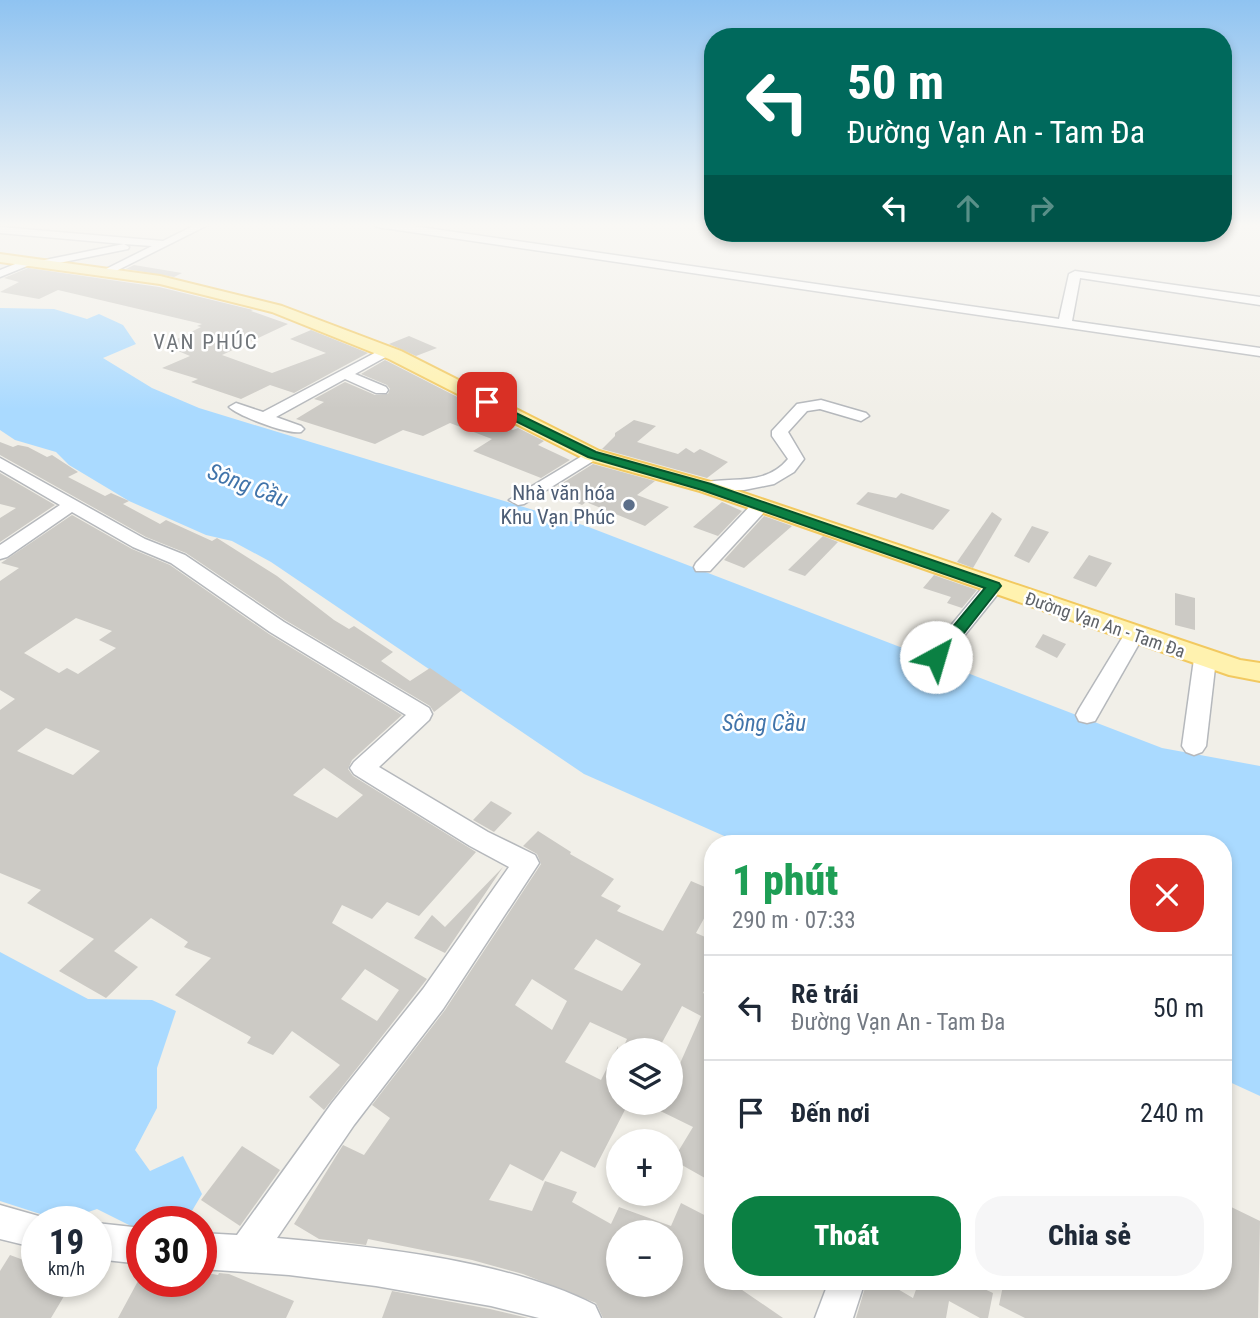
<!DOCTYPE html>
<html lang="vi">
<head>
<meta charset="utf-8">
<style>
  :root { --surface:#fff; --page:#f6f6f7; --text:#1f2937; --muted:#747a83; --line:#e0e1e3; --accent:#0b8043 }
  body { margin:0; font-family:"Roboto Condensed",sans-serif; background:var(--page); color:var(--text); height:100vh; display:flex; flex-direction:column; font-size:26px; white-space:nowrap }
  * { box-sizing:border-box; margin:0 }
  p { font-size:23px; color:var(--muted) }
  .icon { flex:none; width:38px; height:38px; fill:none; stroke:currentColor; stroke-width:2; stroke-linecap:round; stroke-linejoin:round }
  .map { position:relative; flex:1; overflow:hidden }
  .drawer { position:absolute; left:704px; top:835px; width:528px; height:455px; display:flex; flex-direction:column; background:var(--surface); border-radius:28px; box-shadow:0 4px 10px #0003 }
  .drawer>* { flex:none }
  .banner { position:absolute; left:704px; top:28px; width:528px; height:214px; border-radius:28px; box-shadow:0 4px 10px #0003; background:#00695c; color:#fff; overflow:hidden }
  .controls { position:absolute; left:606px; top:1038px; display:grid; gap:14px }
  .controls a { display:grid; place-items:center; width:77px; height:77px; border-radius:50%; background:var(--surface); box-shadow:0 4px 10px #0003; font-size:35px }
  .speed { position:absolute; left:21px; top:1206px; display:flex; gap:14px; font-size:35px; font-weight:700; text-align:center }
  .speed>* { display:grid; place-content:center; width:91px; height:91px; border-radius:50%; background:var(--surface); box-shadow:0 4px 10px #0003; line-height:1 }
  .speed small { font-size:18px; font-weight:400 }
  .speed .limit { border:10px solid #d22; background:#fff; color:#111 }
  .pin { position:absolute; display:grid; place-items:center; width:60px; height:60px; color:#fff; margin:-30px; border-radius:14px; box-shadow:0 4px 10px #0006 }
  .me { position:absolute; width:77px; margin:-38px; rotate:39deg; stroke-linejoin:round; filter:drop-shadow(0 0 5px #0008) }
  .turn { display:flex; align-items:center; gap:24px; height:147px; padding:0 28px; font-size:32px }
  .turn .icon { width:91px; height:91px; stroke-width:2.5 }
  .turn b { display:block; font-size:49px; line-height:60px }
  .lanes { display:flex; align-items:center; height:66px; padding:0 28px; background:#0003; justify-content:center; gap:35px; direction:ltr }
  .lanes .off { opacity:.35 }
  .round { display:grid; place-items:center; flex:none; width:74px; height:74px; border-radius:28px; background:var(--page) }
  .overview { display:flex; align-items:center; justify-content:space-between; height:119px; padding:0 28px }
  h1 { font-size:42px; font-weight:800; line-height:52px; color:#1e9e55 }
  .cta { display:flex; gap:14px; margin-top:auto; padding:14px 28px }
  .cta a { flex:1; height:80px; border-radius:28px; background:var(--accent); color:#fff; font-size:28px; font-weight:800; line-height:80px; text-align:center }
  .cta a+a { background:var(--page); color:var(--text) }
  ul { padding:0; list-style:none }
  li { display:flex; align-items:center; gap:21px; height:105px; padding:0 28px; border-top:2px solid var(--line) }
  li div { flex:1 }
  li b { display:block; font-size:26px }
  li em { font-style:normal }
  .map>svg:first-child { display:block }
  .water { fill:#aadaff }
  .building { fill:#cccac5; fill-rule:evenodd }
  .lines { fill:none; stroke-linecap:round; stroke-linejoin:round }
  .minor-casing { stroke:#b5b8bc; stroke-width:3 }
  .major-casing { stroke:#f2c960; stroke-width:4 }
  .minor { fill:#fff; fill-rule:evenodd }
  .major { fill:#fff2af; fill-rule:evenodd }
  .route { fill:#0b8043; stroke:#07532c; stroke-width:2 }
  .service-dot { fill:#5c6f8a; stroke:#fff; stroke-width:2.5 }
  .labels { text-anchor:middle; stroke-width:5; stroke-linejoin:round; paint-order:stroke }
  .far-street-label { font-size:18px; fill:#5f6368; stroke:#fff }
  .far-quarter-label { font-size:21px; letter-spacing:2px; fill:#70757a; stroke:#fff }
  .service-label { font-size:21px; fill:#4e5e75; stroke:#fff; text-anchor:end }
  .water-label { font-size:23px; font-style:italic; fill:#4174aa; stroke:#fff }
</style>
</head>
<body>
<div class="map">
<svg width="1260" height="1318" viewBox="0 0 1260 1318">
  <rect width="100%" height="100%" fill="#f1efe8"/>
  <g class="water">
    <path d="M0 308 54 309 87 319 99 314 123 325 136 344 103 358 152 388 199 408 586 526 1162 748 1260 766V1096L1223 1079V844L740 843 584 774 271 562 232 541 206 535 129 501 69 465 56 452 15 440 0 430Z"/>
    <path d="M0 952 88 999 152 1000 176 1011 157 1068V1108L135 1150 150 1171 183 1156 202 1194 186 1221 142 1222V1230H139L97 1209 62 1221 0 1201Z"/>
  </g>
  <g class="building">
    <path d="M134 265 182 273 174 277 126 269Z"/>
    <path d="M28 268 159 287 253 310 251 311 288 324 222 355 272 373 326 353 290 339 311 330 368 353 294 393 270 385 241 399 191 382 198 379 162 368 190 356 171 348 175 345 169 343 201 327 197 326 202 324 58 290 39 299 0 292 19 282 4 278Z"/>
    <path d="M409 336 437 348 416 356 389 344Z"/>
    <path d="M385 360 477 407 467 412 513 430 518 428 544 441 538 445 570 460 541 478 473 451 492 439 450 423 423 436 403 430 375 444 296 419 324 402 314 399 345 382 375 395 388 394 390 389 387 385 361 374Z"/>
    <path d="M634 420 656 426 637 442 678 454 686 448 694 453 700 449 728 462 707 478 602 449 615 436V433Z"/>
    <path d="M0 442 13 447 18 445 28 447 47 457 52 455 78 472 68 477 105 496 111 493 129 501 123 504 160 524 166 520 212 541 217 538 277 576 334 620 349 629 354 626 393 652 381 661 410 681 430 668 462 690 434 712 430 706 285 620 186 553 146 537 0 455Z"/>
    <path d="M593 464 655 481 637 495 669 507 645 526 586 502 582 505 550 491Z"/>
    <path d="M0 473 55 505 0 542V518L16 508 0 504Z"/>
    <path d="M868 492 896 498 901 493 950 510 933 530 856 504Z"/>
    <path d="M722 502 742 511 718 536 693 527Z"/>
    <path d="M992 512 1002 519 973 568 957 562Z"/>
    <path d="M72 515 132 549 170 565 269 634 402 715 352 760 348 769 353 776 476 852 419 916 387 902 372 919 342 905 332 923 427 979 324 1110 309 1097 340 1065 292 1031 273 1055 247 1043 251 1037 175 995 211 958 184 947 188 942 151 918 114 951 138 967 106 998 59 971 94 939 27 903 41 890 0 873V710L15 699 0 690V581L19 568 1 563ZM76 618 112 631 99 640 116 648 78 674 67 668 59 673 24 653ZM46 728 100 751 73 775 17 751ZM324 768 363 795 337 818 293 795ZM365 969 399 990 377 1021 341 999Z"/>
    <path d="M764 516 792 526 744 568 724 560Z"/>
    <path d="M1032 526 1049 532 1029 563 1014 556Z"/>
    <path d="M823 536 838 542 805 576 788 570Z"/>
    <path d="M1089 555 1112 563 1096 587 1073 578Z"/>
    <path d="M934 575 945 579 977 590 962 608 947 603 951 597 923 588Z"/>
    <path d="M1175 593 1195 598V630L1175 625Z"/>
    <path d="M1043 634 1066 644 1057 658 1035 647Z"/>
    <path d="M491 801 512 813 494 832 473 820Z"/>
    <path d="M538 831 571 852 570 854 614 879 601 896 621 906 617 911 663 931 691 881 712 890V904L696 933 712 940V961L705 976 710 979 703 993 710 996 712 991V1182L673 1160 693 1127 642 1102H670V1086L701 1016 682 1006 658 1050H622L627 1039 590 1022 565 1062 601 1080 618 1046V1102H629L595 1168 561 1151 543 1181 510 1164 489 1200 532 1211 545 1181 577 1192 572 1202 611 1224 619 1207 671 1226 681 1203 712 1219V1281H729L783 1318H603L596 1303 523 1274 472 1260 368 1239 366 1245 319 1239 294 1224 343 1145 364 1155 390 1118 372 1105 445 1010 541 864 537 854 523 846ZM596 939 641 964 622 991 574 969ZM532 979 567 1001 552 1030 515 1005ZM618 1232H670V1284H618Z"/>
    <path d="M503 867 445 953 414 938 432 915 445 927Z"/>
    <path d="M242 1146 280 1170 240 1226 201 1200Z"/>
    <path d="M1223 1203 1260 1221 1258 1318H1025L999 1305 1004 1281H1223Z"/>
    <path d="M10 1255 37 1265V1281H73L51 1318H0V1271Z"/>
    <path d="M201 1272 218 1275 219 1273 229 1274 294 1301 286 1318H118L138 1281H201Z"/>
    <path d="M867 1281H884L913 1298 918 1284 913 1281H967L993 1293 988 1318H980L949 1301 946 1318H856Z"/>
    <path d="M392 1291 490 1309 528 1318H382Z"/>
  </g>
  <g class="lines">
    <defs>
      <g id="minor">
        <path d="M197 224H210L106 276 102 275V271L152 246 124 244 129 247 128 249 39 267 35 266V262L124 244 0 233V227L163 241Z"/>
        <path d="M372 224H399L1059 319 1069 274 1075 271 1260 297V305L1080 278 1072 321 1260 348V356L377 227Z"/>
        <path d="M28 259 32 260V264L0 277V270Z"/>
        <path d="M386 347 391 348V354L355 374 386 387 388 390 386 393H376L345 379 276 417 301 426 304 429 301 432C289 435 238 416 229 407L236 403 263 412Z"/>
        <path d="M821 400 866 413 869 416 861 421 820 409 807 411 788 432 804 459 794 472 774 484 744 490 701 491 699 487 701 483C732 476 765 487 788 459L772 436V431L797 404Z"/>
        <path d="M592 450 598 452 600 455 598 458 524 504 518 505 509 500Z"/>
        <path d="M0 458 145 539 185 555 284 622 429 708 432 714 429 720 379 767 488 832 535 855 539 863 443 1009 354 1125 277 1238C376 1247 507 1260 595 1305L601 1318H539L491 1306 376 1286 289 1275 201 1269V1233L237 1235 332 1103 423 989 509 867 470 846 354 774 350 768 354 762 406 715 270 632 171 563 133 547 72 512 7 557 0 559V545L60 505 0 470Z"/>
        <path d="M760 501 769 506 766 510 710 571H696L694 567 696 563 754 502Z"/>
        <path d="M994 580 1001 582 1004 586 1001 590 943 662H929L926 657 929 652 987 582Z"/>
        <path d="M1134 628 1141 630 1144 635 1095 721 1087 723 1079 721 1076 715 1079 709 1127 630Z"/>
        <path d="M1205 652 1212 654 1216 659 1206 746 1202 752 1194 755 1186 752 1182 746 1194 659 1198 654Z"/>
        <path d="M0 1205 49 1219 51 1222H37V1248L0 1239Z"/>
        <path d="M96 1223 142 1228V1264L96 1259Z"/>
        <path d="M829 1281H865L853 1318H815Z"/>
      </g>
      <path id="major" d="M0 254 160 276 282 306 401 351 599 451 714 483 1240 660 1260 663V681L1229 675 700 491 585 459 389 359 272 312 160 284 0 262Z"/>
    </defs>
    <use href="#minor" class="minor-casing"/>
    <use href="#major" class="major-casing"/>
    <use href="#minor" class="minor"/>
    <use href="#major" class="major"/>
  </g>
  <linearGradient id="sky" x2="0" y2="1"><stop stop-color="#8fc3f1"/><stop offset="0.55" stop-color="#f9f8f5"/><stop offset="1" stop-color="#f9f8f5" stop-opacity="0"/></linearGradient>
  <rect width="1260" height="409" fill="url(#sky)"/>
  <path class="route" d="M487 399 596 452 711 484 999 583 1001 586 942 661H931L928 657 931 653 985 588 702 490 588 457 483 405 481 402Z"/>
  <circle class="service-dot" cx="629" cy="505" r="7"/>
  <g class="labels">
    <g class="far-street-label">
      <text transform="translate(1105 625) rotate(19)" y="6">Đường Vạn An - Tam Đa</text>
    </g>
    <g class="far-quarter-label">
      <text x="206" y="349">VẠN PHÚC</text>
    </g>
    <g class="service-label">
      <text x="615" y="500">Nhà văn hóa<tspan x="615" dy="24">Khu Vạn Phúc</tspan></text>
    </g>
    <g class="water-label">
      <text transform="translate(248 485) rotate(21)" y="8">Sông Cầu</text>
      <text x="764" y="731">Sông Cầu</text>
    </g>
  </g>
</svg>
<div class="controls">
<a><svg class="icon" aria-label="layers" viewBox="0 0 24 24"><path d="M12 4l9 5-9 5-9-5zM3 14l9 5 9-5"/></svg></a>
<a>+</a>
<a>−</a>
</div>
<div class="speed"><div>19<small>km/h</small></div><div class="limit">30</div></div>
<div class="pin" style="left:487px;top:402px;background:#d93025"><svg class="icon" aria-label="arrive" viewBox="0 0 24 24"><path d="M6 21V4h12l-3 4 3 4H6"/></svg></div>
<svg class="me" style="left:936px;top:657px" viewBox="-20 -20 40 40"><circle r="19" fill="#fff"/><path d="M0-13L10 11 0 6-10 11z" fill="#0b8043"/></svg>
<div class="banner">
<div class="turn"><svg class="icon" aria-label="left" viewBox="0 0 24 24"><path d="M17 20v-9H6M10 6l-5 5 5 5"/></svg><div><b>50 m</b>Đường Vạn An - Tam Đa</div></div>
<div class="lanes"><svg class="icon" aria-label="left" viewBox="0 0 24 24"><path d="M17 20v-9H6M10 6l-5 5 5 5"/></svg><svg class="icon off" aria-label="ahead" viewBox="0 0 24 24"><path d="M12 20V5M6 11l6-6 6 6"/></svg><svg class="icon off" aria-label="right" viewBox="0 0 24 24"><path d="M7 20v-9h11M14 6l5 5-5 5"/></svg></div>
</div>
<section class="drawer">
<div class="overview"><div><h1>1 phút</h1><p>290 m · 07:33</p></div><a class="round" style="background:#d93025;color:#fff"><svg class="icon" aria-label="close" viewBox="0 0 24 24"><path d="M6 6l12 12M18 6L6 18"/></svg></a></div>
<ul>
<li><svg class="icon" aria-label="left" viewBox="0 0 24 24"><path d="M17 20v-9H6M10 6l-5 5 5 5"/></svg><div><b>Rẽ trái</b><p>Đường Vạn An - Tam Đa</p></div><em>50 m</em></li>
<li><svg class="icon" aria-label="arrive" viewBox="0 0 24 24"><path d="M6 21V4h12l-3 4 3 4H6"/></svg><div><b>Đến nơi</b></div><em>240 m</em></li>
</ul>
<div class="cta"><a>Thoát</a><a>Chia sẻ</a></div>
</section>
</div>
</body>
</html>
